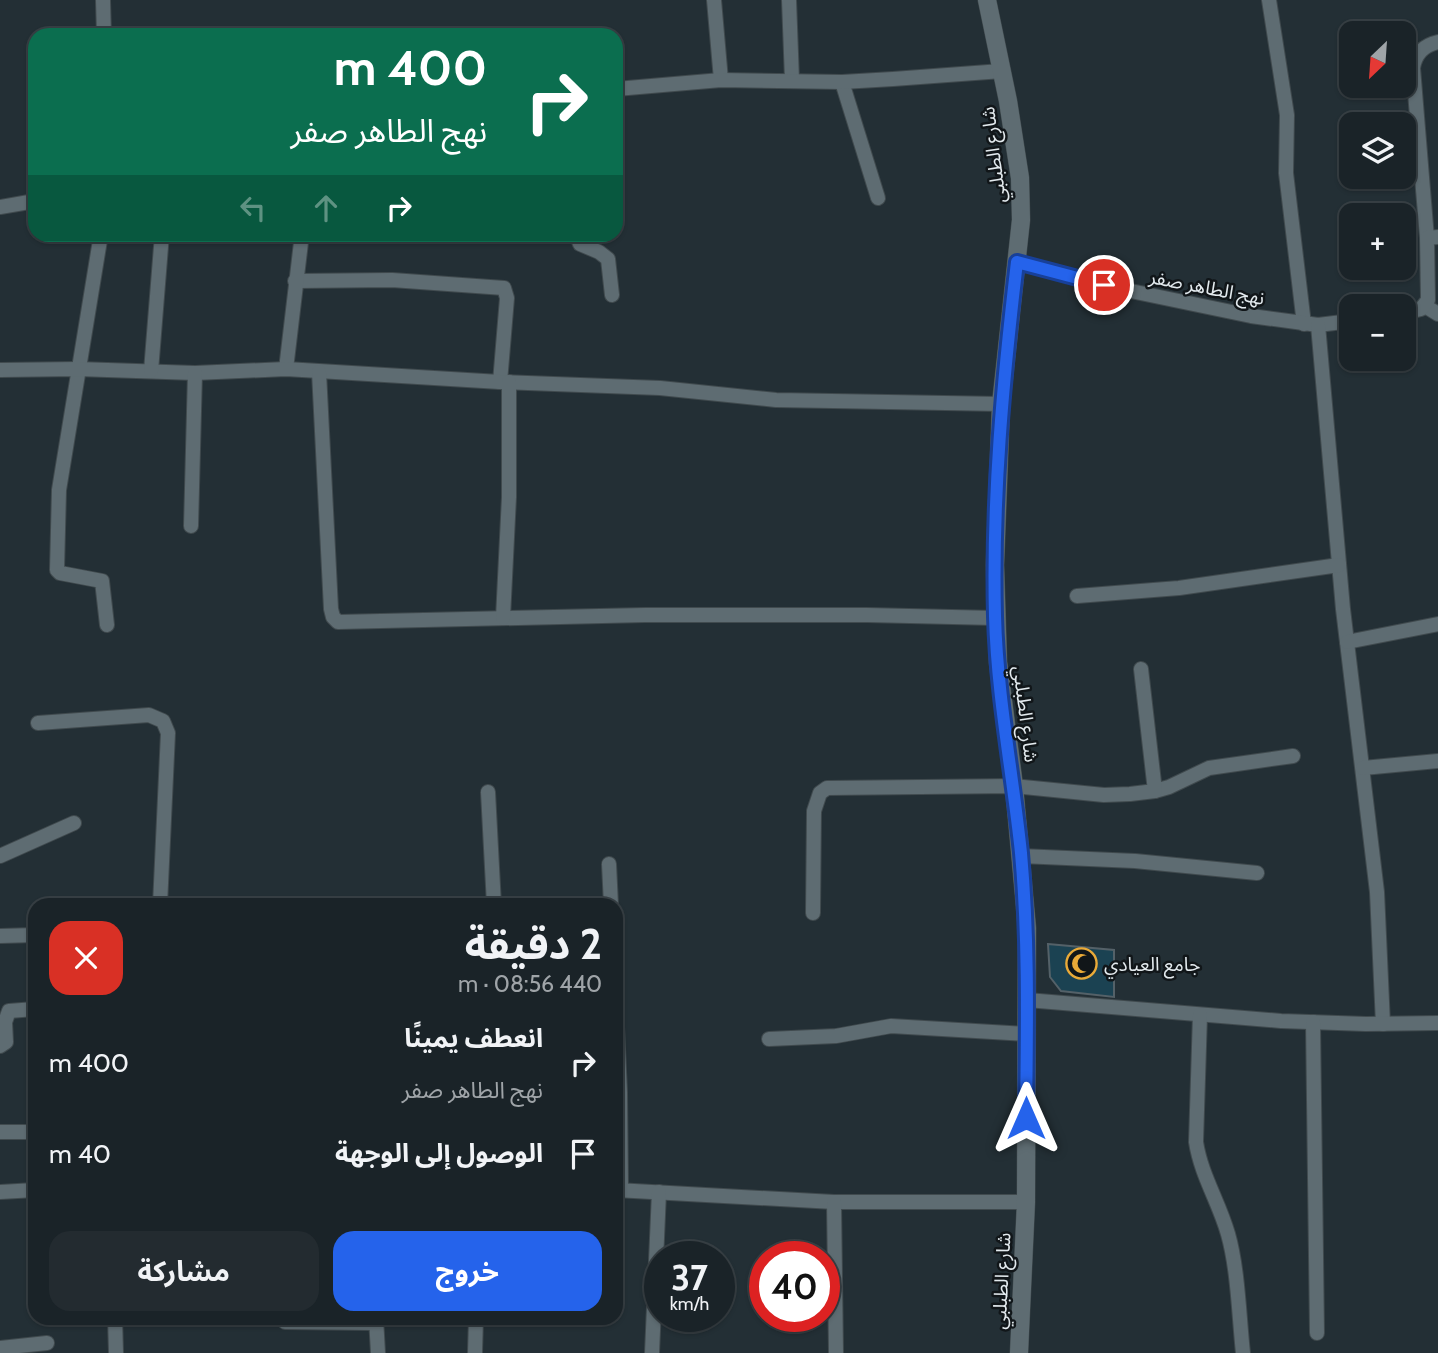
<!DOCTYPE html>
<html lang="ar">
<head>
<meta charset="utf-8">
<style>
  :root { --surface:#1a2328; --page:#232b30; --text:#f1f3f6; --muted:#9fa4a8; --line:#384045; --accent:#2563eb }
  body { margin:0; font-family:Cabin,"Noto Sans Arabic",sans-serif; background:var(--page); color:var(--text); direction:rtl; height:100vh; display:flex; flex-direction:column; font-size:26px; white-space:nowrap }
  * { box-sizing:border-box; margin:0 }
  p { font-size:23px; color:var(--muted) }
  .icon { flex:none; width:38px; height:38px; fill:none; stroke:currentColor; stroke-width:2; stroke-linecap:round; stroke-linejoin:round }
  .map { position:relative; flex:1; overflow:hidden; direction:ltr }
  .details { position:absolute; left:28px; top:898px; width:595px; height:427px; display:flex; flex-direction:column; background:var(--surface); border-radius:21px; box-shadow:0 2px 5px #0004,0 0 0 2px var(--line); direction:rtl }
  .details>* { flex:none }
  .guide { position:absolute; left:28px; top:28px; width:595px; height:214px; border-radius:21px; box-shadow:0 2px 5px #0004,0 0 0 2px var(--line); direction:rtl; background:#0b6e4f; color:#fff; overflow:hidden }
  .needle { width:46px; rotate:205deg }
  .controls { position:absolute; left:1339px; top:21px; display:grid; gap:14px }
  .controls a { display:grid; place-items:center; width:77px; height:77px; border-radius:14px; background:var(--surface); box-shadow:0 2px 5px #0004,0 0 0 2px var(--line); font-size:35px }
  .speed { position:absolute; left:644px; top:1241px; display:flex; gap:14px; font-size:35px; font-weight:700; text-align:center }
  .speed>* { display:grid; place-content:center; width:91px; height:91px; border-radius:50%; background:var(--surface); box-shadow:0 2px 5px #0004,0 0 0 2px var(--line); line-height:1 }
  .speed small { font-size:18px; font-weight:400 }
  .speed .limit { border:10px solid #d22; background:#fff; color:#111 }
  .pin { position:absolute; display:grid; place-items:center; width:60px; height:60px; color:#fff; margin:-30px; border:4px solid #fff; border-radius:50%; box-shadow:0 2px 7px #0007 }
  .me { position:absolute; width:77px; margin:-38px; rotate:0deg; stroke-linejoin:round; filter:drop-shadow(0 0 5px #0008) }
  .turn { display:flex; align-items:center; gap:24px; height:147px; padding:0 21px; font-size:32px }
  .turn .icon { width:91px; height:91px; stroke-width:2.5 }
  .turn b { display:block; font-size:49px; line-height:60px }
  .lanes { display:flex; align-items:center; height:66px; padding:0 21px; background:#0003; justify-content:center; gap:35px; direction:ltr }
  .lanes .off { opacity:.35 }
  .round { display:grid; place-items:center; flex:none; width:74px; height:74px; border-radius:21px; background:var(--page) }
  .headline { display:flex; align-items:center; justify-content:space-between; height:119px; padding:0 21px }
  h1 { font-size:42px; font-weight:700; line-height:52px }
  .primary-button { display:flex; gap:14px; margin-top:auto; padding:14px 21px }
  .primary-button a { flex:1; height:80px; border-radius:21px; background:var(--accent); color:#fff; font-size:28px; font-weight:700; line-height:80px; text-align:center }
  .primary-button a+a { background:var(--page); color:var(--text) }
  ul { padding:0; list-style:none }
  li { display:flex; align-items:center; gap:21px; height:91px; padding:0 21px }
  li div { flex:1 }
  li b { display:block; font-size:26px }
  li em { font-style:normal }
  .map>svg:first-child { display:block }
  .building { fill:#1b4252; stroke:#546168; stroke-width:2 }
  .lines { fill:none; stroke-linecap:round; stroke-linejoin:round }
  .minor-casing { stroke:#404a4e; stroke-width:16 }
  .tertiary-casing { stroke:#404a4e; stroke-width:19 }
  .minor { stroke:#5e6c72; stroke-width:14 }
  .tertiary { stroke:#5e6c72; stroke-width:18 }
  .route-casing { stroke:#184099; stroke-width:18 }
  .route { stroke:#2563eb; stroke-width:12 }
  .labels { text-anchor:middle; stroke-width:5; stroke-linejoin:round; paint-order:stroke }
  .street-label { font-size:19px; fill:#e3eaee; stroke:#111619 }
  .poi-label { font-size:19px; fill:#e3eaee; stroke:#111619; text-anchor:start }
</style>
</head>
<body>
<div class="map">
<svg width="1438" height="1353" viewBox="0 0 1438 1353">
  <rect width="100%" height="100%" fill="#232f35"/>
  <path class="building" d="M1048 944 1114 950V997L1061 991 1050 977Z"/>
  <g class="lines">
    <defs>
      <g id="minor">
        <path d="M103 0 104 35"/>
        <path d="M714 0 721 80"/>
        <path d="M789 0 792 80"/>
        <path d="M1269 0 1287 115 1286 173 1304 324"/>
        <path d="M842 82 878 198"/>
        <path d="M616 89 721 80 842 82 893 79 1002 71"/>
        <path d="M0 207 35 201"/>
        <path d="M101 234 59 490 57 570 60 573 102 581 107 625"/>
        <path d="M576 234 580 244 599 252 608 259 612 295"/>
        <path d="M1427 238 1413 68C1415 54 1424 45 1438 42"/>
        <path d="M1017 262 1126 290 1251 316 1318 325 1351 321"/>
        <path d="M295 281 392 280 504 288 507 298 500 382"/>
        <path d="M1425 306 1438 314"/>
        <path d="M1404 313 1421 309 1428 300 1427 238 1438 237"/>
        <path d="M1318 325 1343 609 1377 892 1383 1024"/>
        <path d="M286 369 302 234"/>
        <path d="M0 370 78 369 195 373 286 369 500 382 660 388 776 400 1001 404"/>
        <path d="M151 371 162 234"/>
        <path d="M319 372 331 609 333 617 338 622 645 615H867L995 618"/>
        <path d="M191 526 195 373"/>
        <path d="M1077 596 1179 588 1339 565"/>
        <path d="M503 618 509 497V382"/>
        <path d="M1347 642 1438 624"/>
        <path d="M38 723 149 715 163 721 168 733 160 905"/>
        <path d="M1363 768 1438 761"/>
        <path d="M1155 791 1169 787 1209 768 1293 756"/>
        <path d="M488 792 494 905"/>
        <path d="M0 856 74 823"/>
        <path d="M1021 856 1135 861 1257 873"/>
        <path d="M609 864 611 905"/>
        <path d="M813 913 814 811 820 793 827 788 1014 786 1104 795 1130 794 1155 791 1141 669"/>
        <path d="M0 936 35 935"/>
        <path d="M1027 1000 1281 1021 1366 1024 1438 1023"/>
        <path d="M616 1005 620 1092 621 1190"/>
        <path d="M1200 1015 1196 1142C1201 1175 1219 1202 1228 1234 1238 1269 1239 1316 1243 1353"/>
        <path d="M1313 1022 1317 1333"/>
        <path d="M769 1039 836 1036 891 1026 1027 1034"/>
        <path d="M0 1046 6 1042 5 1022 9 1011 35 1009"/>
        <path d="M0 1132H35"/>
        <path d="M616 1190 834 1202H1026"/>
        <path d="M0 1192 35 1190"/>
        <path d="M834 1202 836 1353"/>
        <path d="M115 1318 116 1353"/>
        <path d="M376 1318 378 1353"/>
        <path d="M285 1322 376 1323"/>
        <path d="M0 1348 47 1343"/>
        <path d="M475 1353 476 1318"/>
        <path d="M652 1353 659 1192"/>
      </g>
      <path id="tertiary" d="M987 0 1008 101 1020 178 1021 220 1001 404 995 565 998 662 1014 786 1027 928 1026 1202 1019 1353"/>
    </defs>
    <use href="#minor" class="minor-casing"/>
    <use href="#tertiary" class="tertiary-casing"/>
    <use href="#minor" class="minor"/>
    <use href="#tertiary" class="tertiary"/>
  </g>
  <g class="lines">
    <defs>
      <path id="route" d="M1026 1118C1027 1030 1029 942 1021 853 1013 775 997 696 995 616 992 498 1003 380 1017 262L1104 285"/>
    </defs>
    <use href="#route" class="route-casing"/>
    <use href="#route" class="route"/>
  </g>
  <defs>
    <symbol id="mosque-ring" viewBox="-11 -11 22 22"><circle r="9.5" fill="#111619" stroke="#eaaa38" stroke-width="1.5"/><path d="M3.5-4.9A6 6 0 1 0 3.5 4.9A5 5 0 1 1 3.5-4.9Z" fill="#eaaa38"/></symbol>
  </defs>
  <g fill-rule="evenodd">
    <use href="#mosque-ring" x="1064" y="946" width="35" height="35"/>
  </g>
  <g class="labels">
    <g class="street-label">
      <text transform="translate(993 155) rotate(-97)" y="7">شارع الطبلبي</text>
      <text transform="translate(1207 287) rotate(11)" y="7">نهج الطاهر صفر</text>
      <text transform="translate(1026 714) rotate(83)" y="7">شارع الطبلبي</text>
      <text transform="translate(1001 1281) rotate(-87)" y="7">شارع الطبلبي</text>
    </g>
    <g class="poi-label">
      <text x="1104" y="971">جامع العيادي</text>
    </g>
  </g>
</svg>
<div class="controls">
<a><svg class="needle" viewBox="-14 -14 28 28"><path d="M0-13l5 13h-10z" fill="#e53935"/><path d="M0 13l5-13h-10z" fill="#9fa4a8"/></svg></a>
<a><svg class="icon" aria-label="layers" viewBox="0 0 24 24"><path d="M12 4l9 5-9 5-9-5zM3 14l9 5 9-5"/></svg></a>
<a>+</a>
<a>−</a>
</div>
<div class="speed"><div>37<small>km/h</small></div><div class="limit">40</div></div>
<div class="pin" style="left:1104px;top:285px;background:#d93025"><svg class="icon" aria-label="arrive" viewBox="0 0 24 24"><path d="M6 21V4h12l-3 4 3 4H6"/></svg></div>
<svg class="me" style="left:1026px;top:1118px" viewBox="-20 -20 40 40"><path d="M0-17L14 15 0 8-14 15z" fill="#2563eb" stroke="#fff" stroke-width="4"/></svg>
<div class="guide">
<div class="turn"><svg class="icon" aria-label="right" viewBox="0 0 24 24"><path d="M7 20v-9h11M14 6l5 5-5 5"/></svg><div><b>400 m</b>نهج الطاهر صفر</div></div>
<div class="lanes"><svg class="icon off" aria-label="left" viewBox="0 0 24 24"><path d="M17 20v-9H6M10 6l-5 5 5 5"/></svg><svg class="icon off" aria-label="ahead" viewBox="0 0 24 24"><path d="M12 20V5M6 11l6-6 6 6"/></svg><svg class="icon" aria-label="right" viewBox="0 0 24 24"><path d="M7 20v-9h11M14 6l5 5-5 5"/></svg></div>
</div>
<section class="details">
<div class="headline"><div><h1>2 دقيقة</h1><p>440 m · 08:56</p></div><a class="round" style="background:#d93025;color:#fff"><svg class="icon" aria-label="close" viewBox="0 0 24 24"><path d="M6 6l12 12M18 6L6 18"/></svg></a></div>
<ul>
<li><svg class="icon" aria-label="right" viewBox="0 0 24 24"><path d="M7 20v-9h11M14 6l5 5-5 5"/></svg><div><b>انعطف يمينًا</b><p>نهج الطاهر صفر</p></div><em>400 m</em></li>
<li><svg class="icon" aria-label="arrive" viewBox="0 0 24 24"><path d="M6 21V4h12l-3 4 3 4H6"/></svg><div><b>الوصول إلى الوجهة</b></div><em>40 m</em></li>
</ul>
<div class="primary-button"><a>خروج</a><a>مشاركة</a></div>
</section>
</div>
</body>
</html>
